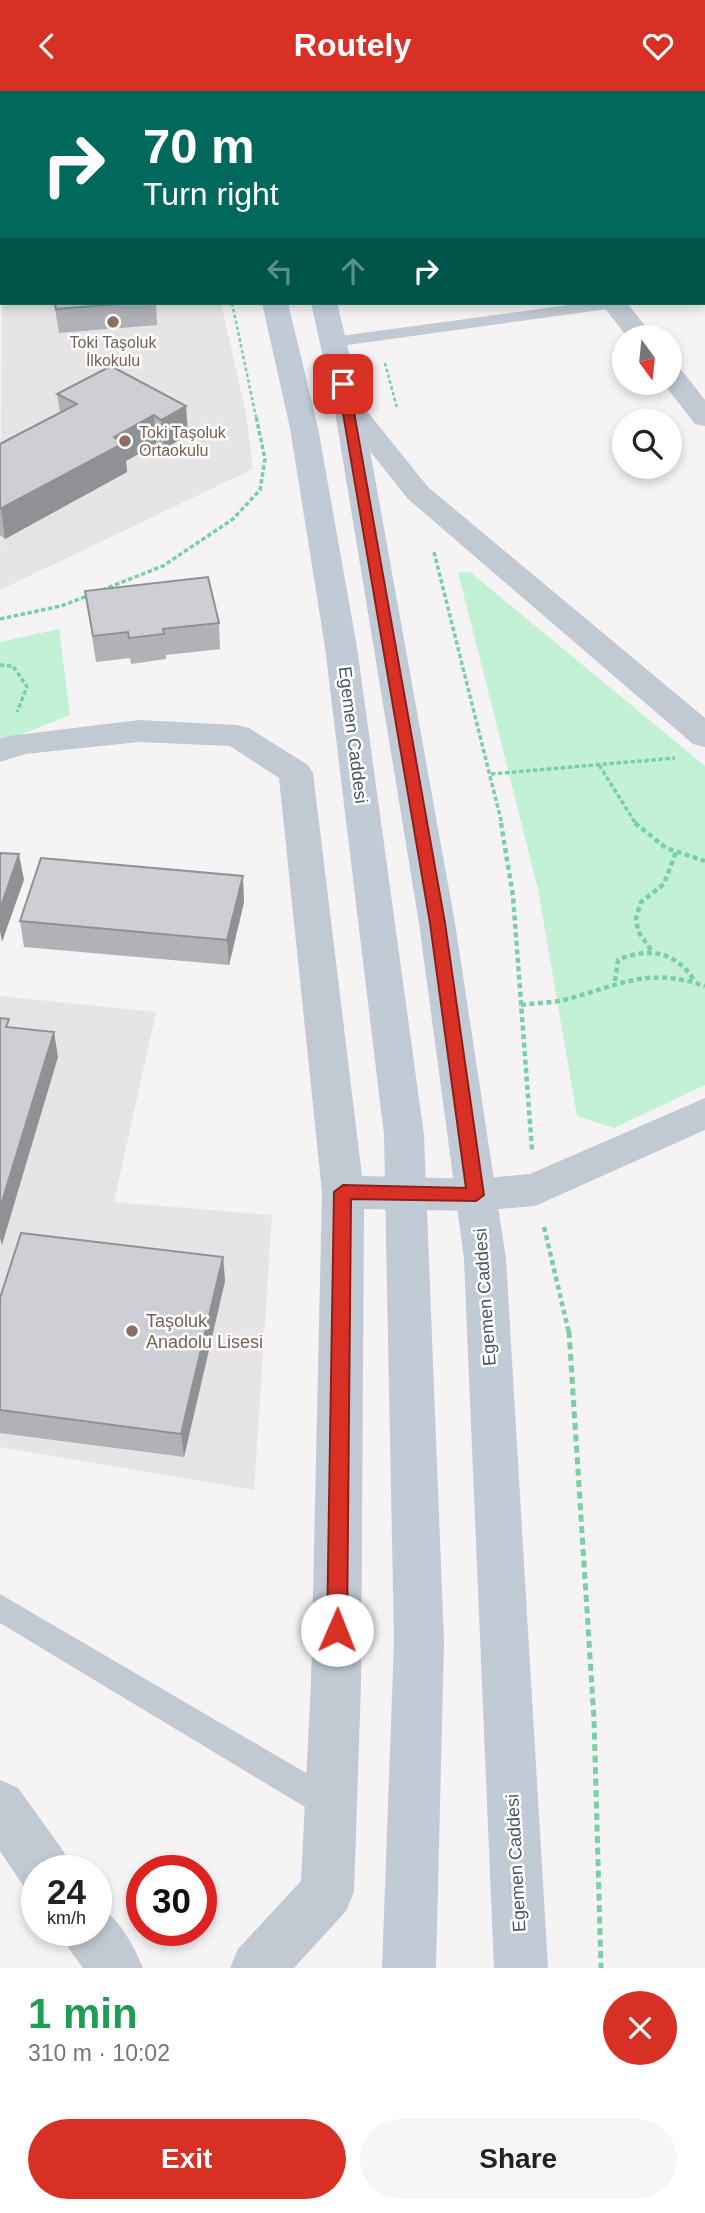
<!DOCTYPE html>
<html lang="en">
<head>
<meta charset="utf-8">
<style>
  :root { --surface:#fff; --page:#f6f6f6; --text:#222; --muted:#767676; --accent:#d93025 }
  body { margin:0; font-family:Helvetica,sans-serif; background:var(--page); color:var(--text); height:100vh; display:flex; flex-direction:column; font-size:26px; white-space:nowrap }
  * { box-sizing:border-box; margin:0 }
  p { font-size:23px; color:var(--muted) }
  .icon { flex:none; width:38px; height:38px; fill:none; stroke:currentColor; stroke-width:2; stroke-linecap:round; stroke-linejoin:round }
  .map { position:relative; height:1877px; overflow:hidden }
  .drawer { display:flex; flex-direction:column; background:var(--surface); flex:1 }
  .drawer>* { flex:none }
  .banner { position:absolute; left:0px; top:0px; width:705px; height:214px; box-shadow:0 4px 10px #0003; background:#00695c; color:#fff; overflow:hidden }
  .needle { width:46px; rotate:165deg }
  .tools { position:absolute; left:612px; top:234px; display:grid; gap:14px }
  .tools a { display:grid; place-items:center; width:70px; height:70px; border-radius:50%; background:var(--surface); box-shadow:0 4px 10px #0003; font-size:35px }
  .speed { position:absolute; left:21px; top:1764px; display:flex; gap:14px; font-size:35px; font-weight:700; text-align:center }
  .speed>* { display:grid; place-content:center; width:91px; height:91px; border-radius:50%; background:var(--surface); box-shadow:0 4px 10px #0003; line-height:1 }
  .speed small { font-size:18px; font-weight:400 }
  .speed .limit { border:10px solid #d22; background:#fff; color:#111 }
  .pin { position:absolute; display:grid; place-items:center; width:60px; height:60px; color:#fff; margin:-30px; border-radius:14px; box-shadow:0 4px 10px #0006 }
  .me { position:absolute; width:77px; margin:-38px; rotate:1deg; stroke-linejoin:round; filter:drop-shadow(0 0 5px #0008) }
  .turn { display:flex; align-items:center; gap:24px; height:147px; padding:0 28px; font-size:32px }
  .turn .icon { width:91px; height:91px; stroke-width:2.5 }
  .turn b { display:block; font-size:49px; line-height:60px }
  .lanes { display:flex; align-items:center; height:66px; padding:0 28px; background:#0003; justify-content:center; gap:35px; direction:ltr }
  .lanes .off { opacity:.35 }
  .round { display:grid; place-items:center; flex:none; width:74px; height:74px; border-radius:37px; background:var(--page) }
  .headline { display:flex; align-items:center; justify-content:space-between; height:119px; padding:0 28px }
  h1 { font-size:42px; font-weight:700; line-height:52px; color:#1e9e55 }
  .action { display:flex; gap:14px; margin-top:auto; padding:14px 28px }
  .action a { flex:1; height:80px; border-radius:42px; background:var(--accent); color:#fff; font-size:28px; font-weight:700; line-height:80px; text-align:center }
  .action a+a { background:var(--page); color:var(--text) }
  header { display:flex; justify-content:space-between; align-items:center; height:91px; padding:0 28px; background:var(--accent); color:#fff; font-size:32px; font-weight:700 }
  .map>svg:first-child { display:block }
  .education { fill:#e6e4e5 }
  .green { fill:#c3f1d5 }
  .lines { fill:none; stroke-linecap:round; stroke-linejoin:round }
  .path-far3 { stroke:#7ad0a6; stroke-width:2.5; stroke-dasharray:3.5 2.5; stroke-linecap:butt }
  .path-far2 { stroke:#7ad0a6; stroke-width:3.5; stroke-dasharray:4.5 2.5; stroke-linecap:butt }
  .path-far1 { stroke:#7ad0a6; stroke-width:4.5; stroke-dasharray:5 3.5; stroke-linecap:butt }
  .path { stroke:#7ad0a6; stroke-width:5; stroke-dasharray:7 4.5; stroke-linecap:butt }
  .service { fill:#c1cad2; fill-rule:evenodd }
  .minor { fill:#c1cad2; fill-rule:evenodd }
  .secondary { fill:#c1cbd6; fill-rule:evenodd }
  .wall { fill:#b0b2b7 }
  .shaded-wall { fill:#909195 }
  .building { fill:#cdcfd5; stroke:#909195; stroke-width:2 }
  .route { fill:#d93025; stroke:#8d1f18; stroke-width:2 }
  .education-dot { fill:#8d6e63; stroke:#fff; stroke-width:2.5 }
  .labels { text-anchor:middle; stroke-width:5; stroke-linejoin:round; paint-order:stroke }
  .far-education-label { font-size:16px; fill:#785e54; stroke:#fff }
  .street-label { font-size:18px; fill:#4a5661; stroke:#fff }
  .education-label { font-size:18px; fill:#785e54; stroke:#fff; text-anchor:start }
</style>
</head>
<body>
<header><svg class="icon" aria-label="back" viewBox="0 0 24 24"><path d="M15 5l-7 7 7 7"/></svg>Routely<svg class="icon" aria-label="heart" viewBox="0 0 24 24"><path d="M12 20l-8-8c-3-5 5-10 8-4 3-6 11-1 8 4z"/></svg></header>
<div class="map">
<svg width="705" height="1877" viewBox="0 0 705 1877">
  <rect width="100%" height="100%" fill="#f5f3f3"/>
  <g class="education">
    <path d="M2 173V212H221L246 323 253 378 0 499Z"/>
    <path d="M0 905 156 921 114 1111 272 1124 254 1399 0 1356Z"/>
  </g>
  <g class="green">
    <path d="M458 481H470L705 675V994L614 1037 577 1025 538 798Z"/>
    <path d="M59 538 70 624 0 652V551Z"/>
  </g>
  <g class="lines">
    <g class="path-far3">
      <path d="M232 212 256 326"/>
      <path d="M385 272 397 317"/>
    </g>
    <g class="path-far2">
      <path d="M434 461 502 733"/>
      <path d="M102 499 163 475 233 428 260 399 265 368 256 325"/>
      <path d="M0 528 61 515 90 504"/>
      <path d="M0 574 13 575 27 596 17 621"/>
      <path d="M599 674 636 733"/>
      <path d="M491 683 675 667"/>
    </g>
    <g class="path-far1">
      <path d="M501 732 513 805 532 1059"/>
      <path d="M635 732 666 757 705 770"/>
      <path d="M651 859 638 840 636 827 641 811 664 793 676 761"/>
      <path d="M615 890 618 869C649 856 675 860 694 889"/>
      <path d="M521 914C535 912 550 912 564 909 618 895 647 875 705 895"/>
      <path d="M544 1136 569 1242"/>
    </g>
    <path class="path" d="M569 1240 594 1628 601 1877"/>
    <g class="service">
      <path d="M583 212H623L615 217 333 256 325 251 333 246Z"/>
      <path d="M0 1503 342 1703 346 1714 342 1725 331 1729 320 1725 0 1532Z"/>
    </g>
    <g class="minor">
      <path d="M553 0H575L576 2H554Z"/>
      <path d="M687 0H705V8L704 2Z"/>
      <path d="M601 212H627L655 247H628Z"/>
      <path d="M670 275 680 277 705 309V335L695 333 663 292H670Z"/>
      <path d="M348 307 358 309 428 396 705 627V656L693 653 408 408 334 315 338 309Z"/>
      <path d="M139 629 237 634 249 637 308 674 313 682 362 1085 476 1088 530 1083 705 1007V1039L535 1115 476 1120 364 1118 361 1593 354 1801 346 1820 294 1877H230L238 1858 301 1790 311 1593 322 1101 279 687 230 655 139 651 25 663 0 671V648L9 645Z"/>
      <path d="M0 1689 18 1697 64 1761 71 1780H37V1803L26 1799 0 1760Z"/>
      <path d="M96 1815C119 1825 134 1855 143 1877H83L69 1858 61 1839H96Z"/>
    </g>
    <g class="secondary">
      <path d="M205 0H227L228 2H206Z"/>
      <path d="M252 0H274L275 2H253Z"/>
      <path d="M262 212H288L318 337 357 556 424 1044 444 1551 436 1877H382L394 1551 384 1044 325 556 290 337Z"/>
      <path d="M311 212H337L362 315 455 832 506 1168 548 1877H494L464 1168 419 832 334 315Z"/>
    </g>
  </g>
  <g class="wall">
    <path d="M54 212H156L157 234 59 242Z"/>
    <path d="M111 275 188 344 164 358 156 353 126 370 127 381 5 448 0 444V353L60 322 57 303Z"/>
    <path d="M85 500 219 532 220 558 166 564V568L131 573 130 567 96 571Z"/>
    <path d="M244 811 229 874 24 856 20 830Z"/>
    <path d="M223 1166 225 1190 184 1366 0 1342V1207Z"/>
  </g>
  <g class="shaded-wall">
    <path d="M186 315 188 344 164 358 161 329Z"/>
    <path d="M154 324 156 353 126 370 127 381 5 448 1 418 114 346Z"/>
    <path d="M19 763 24 789 2 851 0 840V818Z"/>
    <path d="M243 785 244 811 229 874 227 849Z"/>
    <path d="M54 941 58 966 2 1154 0 1147V1117Z"/>
    <path d="M223 1166 225 1190 184 1366 181 1343Z"/>
  </g>
  <g class="building">
    <path d="M55 212H132L56 218Z"/>
    <path d="M111 275 186 315 161 329 154 324 114 346 124 352 0 418V353L77 313 57 303Z"/>
    <path d="M208 486 219 532 163 538 164 543 129 547 128 541 93 545 85 500Z"/>
    <path d="M0 762 19 763 0 818Z"/>
    <path d="M41 767 243 785 227 849 20 830Z"/>
    <path d="M0 927 9 928 6 936 54 941 0 1117Z"/>
    <path d="M21 1142 223 1166 181 1343 0 1319V1207Z"/>
  </g>
  <path class="route" d="M343 290 349 293 445 832 484 1104 476 1110 351 1108 347 1539 344 1546 337 1548 330 1546 327 1539 334 1101 343 1094 466 1097 430 832 338 293Z"/>
  <g class="education-dot">
    <circle cx="113" cy="231" r="7"/>
    <circle cx="125" cy="350" r="7"/>
    <circle cx="132" cy="1240" r="7"/>
  </g>
  <g class="labels">
    <g class="far-education-label">
      <text x="113" y="257">Toki Taşoluk<tspan x="113" dy="18">İlkokulu</tspan></text>
      <text x="139" y="347" text-anchor="start">Toki Taşoluk<tspan x="139" dy="18">Ortaokulu</tspan></text>
    </g>
    <g class="street-label">
      <text transform="translate(353 644) rotate(83)" y="6">Egemen Caddesi</text>
      <text transform="translate(485 1206) rotate(-94)" y="6">Egemen Caddesi</text>
      <text transform="translate(516 1772) rotate(-93)" y="6">Egemen Caddesi</text>
    </g>
    <g class="education-label">
      <text x="146" y="1236">Taşoluk<tspan x="146" dy="21">Anadolu Lisesi</tspan></text>
    </g>
  </g>
</svg>
<div class="tools">
<a><svg class="needle" viewBox="-14 -14 28 28"><path d="M0-13l5 13h-10z" fill="#e53935"/><path d="M0 13l5-13h-10z" fill="#767676"/></svg></a>
<a><svg class="icon" aria-label="search" viewBox="0 0 24 24"><circle cx="10" cy="10" r="6"/><path d="M15 15l6 6"/></svg></a>
</div>
<div class="speed"><div>24<small>km/h</small></div><div class="limit">30</div></div>
<div class="pin" style="left:343px;top:293px;background:#d93025"><svg class="icon" aria-label="arrive" viewBox="0 0 24 24"><path d="M6 21V4h12l-3 4 3 4H6"/></svg></div>
<svg class="me" style="left:337px;top:1539px" viewBox="-20 -20 40 40"><circle r="19" fill="#fff"/><path d="M0-13L10 11 0 6-10 11z" fill="#d93025"/></svg>
<div class="banner">
<div class="turn"><svg class="icon" aria-label="right" viewBox="0 0 24 24"><path d="M7 20v-9h11M14 6l5 5-5 5"/></svg><div><b>70 m</b>Turn right</div></div>
<div class="lanes"><svg class="icon off" aria-label="left" viewBox="0 0 24 24"><path d="M17 20v-9H6M10 6l-5 5 5 5"/></svg><svg class="icon off" aria-label="ahead" viewBox="0 0 24 24"><path d="M12 20V5M6 11l6-6 6 6"/></svg><svg class="icon" aria-label="right" viewBox="0 0 24 24"><path d="M7 20v-9h11M14 6l5 5-5 5"/></svg></div>
</div>
</div>
<section class="drawer">
<div class="headline"><div><h1>1 min</h1><p>310 m · 10:02</p></div><a class="round" style="background:#d93025;color:#fff"><svg class="icon" aria-label="close" viewBox="0 0 24 24"><path d="M6 6l12 12M18 6L6 18"/></svg></a></div>
<div class="action"><a>Exit</a><a>Share</a></div>
</section>
</body>
</html>
